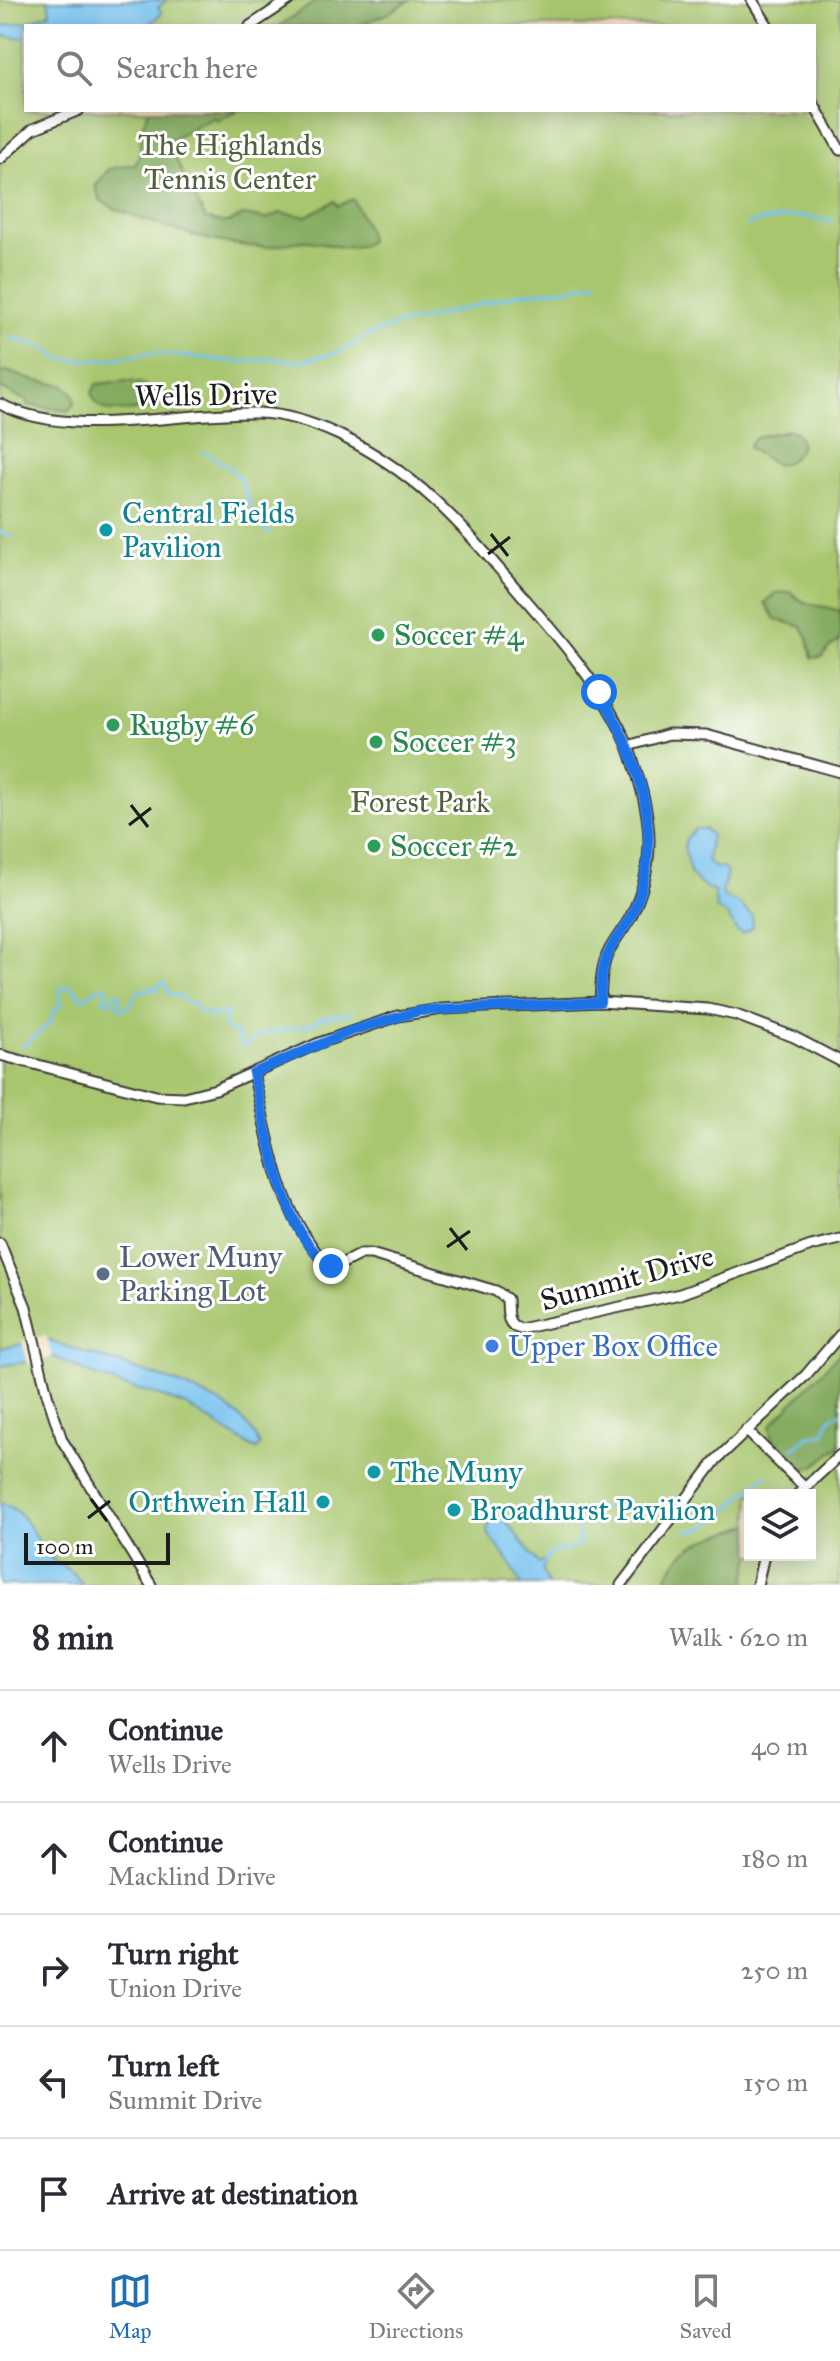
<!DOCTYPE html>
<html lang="en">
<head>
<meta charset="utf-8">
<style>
	:root { --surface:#fff; --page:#f2f2f3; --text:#2b2b33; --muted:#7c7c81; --line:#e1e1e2; --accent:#1f6fb2 }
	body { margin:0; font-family:"IM FELL Great Primer",serif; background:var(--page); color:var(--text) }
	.controls { position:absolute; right:24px; bottom:24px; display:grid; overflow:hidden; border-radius:0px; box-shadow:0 4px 20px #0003 }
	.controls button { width:72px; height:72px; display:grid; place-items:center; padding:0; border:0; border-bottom:2px solid var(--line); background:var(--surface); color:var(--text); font:40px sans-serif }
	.scale { position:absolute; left:24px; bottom:20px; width:146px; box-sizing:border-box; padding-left:8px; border:4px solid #1c1c1c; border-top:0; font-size:22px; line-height:28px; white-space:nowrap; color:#1c1c1c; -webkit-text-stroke:6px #fff; paint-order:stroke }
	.stop { position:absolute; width:24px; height:24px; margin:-18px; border:6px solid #1a73e8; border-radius:50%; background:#fff }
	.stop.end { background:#1a73e8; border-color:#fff; box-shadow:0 2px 8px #0008 }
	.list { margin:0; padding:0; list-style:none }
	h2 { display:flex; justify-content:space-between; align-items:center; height:104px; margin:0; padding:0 32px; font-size:34px }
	h2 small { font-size:26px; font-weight:400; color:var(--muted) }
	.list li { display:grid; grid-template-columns:52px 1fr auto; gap:24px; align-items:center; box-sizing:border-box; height:112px; padding:0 32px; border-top:2px solid var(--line) }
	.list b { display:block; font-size:30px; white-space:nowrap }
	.list p { margin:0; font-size:26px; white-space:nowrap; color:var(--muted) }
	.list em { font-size:26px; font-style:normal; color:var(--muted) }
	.icon { flex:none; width:44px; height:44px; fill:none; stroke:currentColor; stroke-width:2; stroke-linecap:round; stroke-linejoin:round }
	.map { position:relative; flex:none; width:840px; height:1585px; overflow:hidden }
	.search { position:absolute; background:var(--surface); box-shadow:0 4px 20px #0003; left:24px; right:24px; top:24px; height:88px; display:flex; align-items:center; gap:20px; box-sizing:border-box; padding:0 28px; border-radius:0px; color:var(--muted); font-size:30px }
	.sheet { height:664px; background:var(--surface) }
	nav { display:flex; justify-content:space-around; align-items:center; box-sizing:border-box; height:112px; border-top:2px solid var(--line); background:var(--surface); font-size:22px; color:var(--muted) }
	nav a { display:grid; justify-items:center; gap:4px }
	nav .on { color:var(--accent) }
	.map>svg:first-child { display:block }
</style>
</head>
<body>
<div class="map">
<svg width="840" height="1585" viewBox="0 0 840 1585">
	<rect width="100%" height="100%" fill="#fff"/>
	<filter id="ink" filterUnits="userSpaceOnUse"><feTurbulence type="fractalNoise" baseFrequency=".0125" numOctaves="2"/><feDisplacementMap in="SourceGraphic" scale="16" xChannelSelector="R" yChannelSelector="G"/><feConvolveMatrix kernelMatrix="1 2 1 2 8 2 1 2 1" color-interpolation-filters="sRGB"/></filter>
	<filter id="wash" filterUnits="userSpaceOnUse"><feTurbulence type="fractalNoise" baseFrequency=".006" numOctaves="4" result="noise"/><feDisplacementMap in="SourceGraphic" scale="32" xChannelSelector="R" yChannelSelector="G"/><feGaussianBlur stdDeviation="1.8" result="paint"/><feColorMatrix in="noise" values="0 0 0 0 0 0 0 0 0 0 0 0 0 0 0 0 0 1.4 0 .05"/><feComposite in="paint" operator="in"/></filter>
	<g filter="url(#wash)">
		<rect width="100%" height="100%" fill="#f3ddbf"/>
		<path fill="#a7c66e" stroke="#627145" stroke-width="2" fill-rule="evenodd" d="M0,0H840V1585H0ZM26,26H814V110H26ZM750,1495H810V1555H750Z"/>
		<g fill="#85ab61" stroke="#50643e" stroke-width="2">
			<polygon points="318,0 410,0 387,14 357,26 279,26"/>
			<path d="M150,110H238L217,121L214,117L171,140L169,146L206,219L221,222H230L243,215L267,219L279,213L306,216L335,201L338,206L353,199L368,230L369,241C351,255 328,242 308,241C294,240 280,247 265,247C214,246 162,226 115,209L100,200L95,186L109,169L135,164C145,150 135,132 150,110Z"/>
			<polygon points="6,371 32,380 63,385 73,393 75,403 68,411 27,405 27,401 0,388 0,375"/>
			<path d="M126,381C141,382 150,385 156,400L152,409C131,409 97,420 92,393L97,384Z"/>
			<path d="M788,430L795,432C809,447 793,462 777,465L748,448C754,431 773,436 788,430Z"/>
			<path d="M791,592C805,608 822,604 840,611V641L830,647L822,657L812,658L808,638L802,627L775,619L765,603L775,593Z"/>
			<polygon points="840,1353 840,1446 813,1467 799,1469 800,1466 773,1439 770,1426"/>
			<path d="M750,1524L751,1555L745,1585H663C683,1538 708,1541 750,1524Z"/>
		</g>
		<g fill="#74c1ee" stroke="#486e85" stroke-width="2">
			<polygon points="48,0 167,0 158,7 162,13 147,26 26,26 26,38 4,36 0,39 0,26 28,22 50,13"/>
			<polygon points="695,829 705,829 711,835 707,861 714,867 723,868 727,874 722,891 724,897 738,903 752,916 752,927 742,934 736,930 728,916 716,908 714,892 700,884 690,873 684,846 687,837"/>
			<polygon points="47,1340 175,1382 219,1402 241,1418 255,1435 260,1446 257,1449 252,1447 188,1407 152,1393 119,1385 88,1373 55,1357 0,1366 0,1348"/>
			<path d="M0,1503C29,1510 31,1539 50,1557C63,1568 72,1569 83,1585H0Z"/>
			<polygon points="493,1516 502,1516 539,1564 546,1560 542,1570 548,1585 522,1585 509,1562 487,1532 489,1521"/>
		</g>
		<polygon fill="#f3ddbf" points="46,1336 52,1358 28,1364 22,1341"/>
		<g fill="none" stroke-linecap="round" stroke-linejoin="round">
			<g stroke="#74c1ee" stroke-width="3">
				<path d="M747,224C765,221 781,217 800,216C812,216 822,223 833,220"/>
				<polyline points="9,337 44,347 58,358 68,360 105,360 151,353 240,362 269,359 301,361 339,352 369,335 396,325 427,319 517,294 567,289 597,281"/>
				<path d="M203,452C216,458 224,463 234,472C249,486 249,522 269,533"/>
				<polyline points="0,532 12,537"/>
				<path d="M22,1047L50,1023L54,1010L61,1005L60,989L68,985L77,991L80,999C90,999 94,987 104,987L108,990L103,1000L110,1002L115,993L121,996L117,1006L122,1009L130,1005L140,989L145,992L150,987L157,990L160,984L164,983L169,994L180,996L188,1004L195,1003L199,1012H208L210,1018L225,1012L228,1016L223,1024L227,1030L236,1032L240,1045L244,1047L259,1035L310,1025L321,1018L351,1013"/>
				<polyline points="794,1448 809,1436 824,1434 830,1418 840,1413"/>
				<path d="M686,1531C715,1534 742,1490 766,1476"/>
				<path d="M544,1563C553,1542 564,1557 578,1545L580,1540L575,1524L595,1525L588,1517L591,1512L611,1505L617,1507L627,1505L650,1513"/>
			</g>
		</g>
	</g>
	<g filter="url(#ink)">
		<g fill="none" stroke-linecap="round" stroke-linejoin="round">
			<defs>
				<g id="street">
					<polyline points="752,0 768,26"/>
					<polyline points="250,26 289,0"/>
					<polyline points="814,105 840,150"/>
					<polyline points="0,159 33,129 79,110"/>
					<path d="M0,404C71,441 180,411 258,413C287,414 313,423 339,435C420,474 463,527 520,593C561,640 603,688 628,746L669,734L706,735L840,772"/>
					<path d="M600,1002C601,986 601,968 608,953C614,940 624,929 631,916C661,856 649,805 628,746"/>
					<polyline points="0,1055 156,1096 184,1097 216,1089 319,1043 398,1016 442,1009 600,1002 708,1009 736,1015 794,1037 840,1061"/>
					<path d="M253,1073C268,1134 275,1197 313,1248C320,1257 325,1265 337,1266L361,1254H371L496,1291L507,1299C508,1312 505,1324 520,1329L680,1294L811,1246L840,1239"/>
					<polyline points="0,1243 26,1307 47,1394 62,1440 151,1585"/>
					<polyline points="746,1430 804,1487"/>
					<polyline points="797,1495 840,1455"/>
					<polyline points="621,1585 716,1460 806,1375 840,1335"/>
					<polyline points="757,1585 764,1555"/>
				</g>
			</defs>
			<use href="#street" stroke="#3c3934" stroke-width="13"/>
			<use href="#street" stroke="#fff" stroke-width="9"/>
		</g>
	</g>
	<g fill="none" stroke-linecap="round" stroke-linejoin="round" filter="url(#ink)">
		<path stroke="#1a73e8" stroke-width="10" d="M331,1266C282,1237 266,1125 253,1073L351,1031L419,1011L600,1002C601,986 601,969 608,954C614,939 626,927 633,912C667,837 640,759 599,692"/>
	</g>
	<path fill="none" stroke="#1c1c1c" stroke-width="3" d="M491,534L508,556M488,554L510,537M131,805L148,827M129,825L151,808M450,1228L467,1250M447,1247L470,1231M91,1499L107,1521M88,1518L110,1501"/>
	<g fill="#0f9aa8" stroke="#fff" stroke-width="3">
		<circle cx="106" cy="530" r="8"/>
		<circle cx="374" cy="1472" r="8"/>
		<circle cx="323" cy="1502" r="8"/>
		<circle cx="454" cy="1510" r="8"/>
	</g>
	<g fill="#2e9e5b" stroke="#fff" stroke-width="3">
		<circle cx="378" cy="635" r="8"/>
		<circle cx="113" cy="725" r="8"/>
		<circle cx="376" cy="742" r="8"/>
		<circle cx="374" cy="846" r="8"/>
	</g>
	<circle fill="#5c6f8a" stroke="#fff" stroke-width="3" cx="103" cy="1274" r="8"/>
	<circle fill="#3f7fe0" stroke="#fff" stroke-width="3" cx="492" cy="1346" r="8"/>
	<g text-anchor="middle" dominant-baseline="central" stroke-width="6" stroke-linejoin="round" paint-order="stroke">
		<g font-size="30" fill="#54603d" stroke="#fff">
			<text x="230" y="145">The Highlands<tspan x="230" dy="34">Tennis Center</tspan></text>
			<text x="420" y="802">Forest Park</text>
		</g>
		<g font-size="30" fill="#1c1c1c" stroke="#fff">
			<text transform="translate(206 395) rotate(-1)">Wells Drive</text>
			<text transform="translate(627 1278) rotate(-15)">Summit Drive</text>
		</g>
		<g font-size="30" fill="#0d838f" stroke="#fff" text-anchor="start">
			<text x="122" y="513">Central Fields<tspan x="122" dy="34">Pavilion</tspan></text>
			<text x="390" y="1472">The Muny</text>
			<text x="307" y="1502" text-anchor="end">Orthwein Hall</text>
			<text x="470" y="1510">Broadhurst Pavilion</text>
		</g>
		<g font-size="30" fill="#27864d" stroke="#fff" text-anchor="start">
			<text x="394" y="635">Soccer #4</text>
			<text x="129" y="725">Rugby #6</text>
			<text x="392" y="742">Soccer #3</text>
			<text x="390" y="846">Soccer #2</text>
		</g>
		<g font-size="30" fill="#4e5e75" stroke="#fff" text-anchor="start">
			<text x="119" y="1257">Lower Muny<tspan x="119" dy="34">Parking Lot</tspan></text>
		</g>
		<g font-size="30" fill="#366cbe" stroke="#fff" text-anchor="start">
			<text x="508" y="1346">Upper Box Office</text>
		</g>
	</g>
</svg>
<div class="controls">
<button><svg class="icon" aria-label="layers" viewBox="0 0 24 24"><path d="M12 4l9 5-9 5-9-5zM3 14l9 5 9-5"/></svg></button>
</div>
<div class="scale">100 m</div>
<div class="stop" style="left:599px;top:692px"></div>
<div class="stop end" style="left:331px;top:1266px"></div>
<div class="search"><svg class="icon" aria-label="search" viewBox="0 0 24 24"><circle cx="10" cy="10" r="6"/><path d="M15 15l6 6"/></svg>Search here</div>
</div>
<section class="sheet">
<h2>8 min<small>Walk · 620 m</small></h2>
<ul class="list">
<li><svg class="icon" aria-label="ahead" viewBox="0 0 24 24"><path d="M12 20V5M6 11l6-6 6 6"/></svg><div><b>Continue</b><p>Wells Drive</p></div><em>40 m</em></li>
<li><svg class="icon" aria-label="ahead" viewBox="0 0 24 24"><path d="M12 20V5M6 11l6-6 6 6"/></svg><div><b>Continue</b><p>Macklind Drive</p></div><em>180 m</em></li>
<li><svg class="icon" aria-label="right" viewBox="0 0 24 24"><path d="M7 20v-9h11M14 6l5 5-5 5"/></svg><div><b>Turn right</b><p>Union Drive</p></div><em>250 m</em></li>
<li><svg class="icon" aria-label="left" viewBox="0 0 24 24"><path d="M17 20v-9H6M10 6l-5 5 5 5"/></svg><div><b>Turn left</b><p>Summit Drive</p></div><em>150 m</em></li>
<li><svg class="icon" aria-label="arrive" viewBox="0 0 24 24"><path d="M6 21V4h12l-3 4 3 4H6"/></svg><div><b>Arrive at destination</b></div></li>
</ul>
</section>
<nav>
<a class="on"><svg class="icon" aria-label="map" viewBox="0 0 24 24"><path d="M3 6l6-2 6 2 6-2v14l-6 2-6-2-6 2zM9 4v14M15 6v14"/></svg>Map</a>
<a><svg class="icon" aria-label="directions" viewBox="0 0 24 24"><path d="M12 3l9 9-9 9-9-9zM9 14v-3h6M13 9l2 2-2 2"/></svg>Directions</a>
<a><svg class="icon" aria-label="saved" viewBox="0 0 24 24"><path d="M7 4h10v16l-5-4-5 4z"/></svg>Saved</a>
</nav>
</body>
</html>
